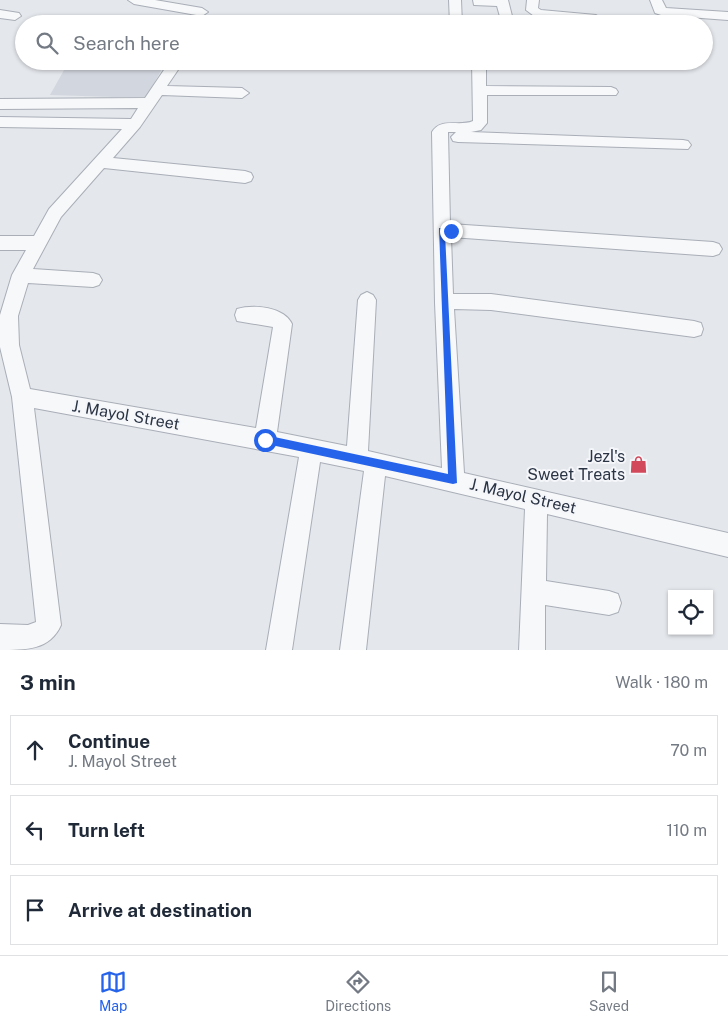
<!DOCTYPE html>
<html lang="en">
<head>
<meta charset="utf-8">
<style>
	:root { --surface:#fff; --page:#f2f2f3; --text:#1f2937; --muted:#747a83; --line:#e0e1e3; --accent:#2563eb }
	body { margin:0; font-family:"Public Sans",sans-serif; background:var(--page); color:var(--text) }
	.controls { position:absolute; right:15px; bottom:15px; display:grid; overflow:hidden; border-radius:0px; box-shadow:0 1px 4px #0004 }
	.controls button { width:45px; height:45px; display:grid; place-items:center; padding:0; border:0; border-bottom:1px solid var(--line); background:var(--surface); color:var(--text); font:25px sans-serif }
	.stop { position:absolute; width:15px; height:15px; margin:-11px; border:4px solid #2563eb; border-radius:50%; background:#fff }
	.stop.end { background:#2563eb; border-color:#fff; box-shadow:0 1px 5px #0008 }
	.list { margin:0; padding:0; list-style:none }
	h2 { display:flex; justify-content:space-between; align-items:center; height:65px; margin:0; padding:0 20px; font-size:21px }
	h2 small { font-size:16px; font-weight:400; color:var(--muted) }
	.list li { display:grid; grid-template-columns:32px 1fr auto; gap:15px; align-items:center; box-sizing:border-box; height:70px; margin:0 10px 10px; padding:0 10px; border:1px solid var(--line); border-radius:0px }
	.list b { display:block; font-size:19px; white-space:nowrap }
	.list p { margin:0; font-size:16px; white-space:nowrap; color:var(--muted) }
	.list em { font-size:16px; font-style:normal; color:var(--muted) }
	.icon { flex:none; width:28px; height:28px; fill:none; stroke:currentColor; stroke-width:2; stroke-linecap:round; stroke-linejoin:round }
	.map { position:relative; flex:none; width:728px; height:650px; overflow:hidden }
	.search { position:absolute; background:var(--surface); box-shadow:0 1px 4px #0004; left:15px; right:15px; top:15px; height:55px; display:flex; align-items:center; gap:12px; box-sizing:border-box; padding:0 18px; border-radius:28px; color:var(--muted); font-size:19px }
	.sheet { height:305px; background:var(--surface) }
	nav { display:flex; justify-content:space-around; align-items:center; box-sizing:border-box; height:70px; border-top:1px solid var(--line); background:var(--surface); font-size:14px; color:var(--muted) }
	nav a { display:grid; justify-items:center; gap:2px }
	nav .on { color:var(--accent) }
	.map>svg:first-child { display:block }
</style>
</head>
<body>
<div class="map">
<svg width="728" height="650" viewBox="0 0 728 650">
	<rect width="100%" height="100%" fill="#e4e7ec"/>
	<polygon fill="#d2d6de" points="68,63 164,65 146,98 50,95"/>
	<g fill="none" stroke-linecap="round" stroke-linejoin="round">
		<defs>
			<g id="minor">
				<polygon points="128,0 155,0 202,8 208,12 202,16 134,4"/>
				<polygon points="449,0 461,0 462,24 450,24"/>
				<polygon points="473,0 508,0 514,24 502,24 497,6 474,5"/>
				<polygon points="527,0 539,0 538,8 541,10 596,15 602,19 596,23 534,16 526,10"/>
				<polygon points="650,0 662,0 666,8 728,12 728,20 661,15 655,13"/>
				<polygon points="0,10 19,13 21,16 15,20 0,18"/>
				<path d="M170,61H184L167,86L242,88L249,93L242,98L162,95L140,127L113,158L245,171L251,173L253,177L251,181L245,183L104,168L61,217L33,269L93,273L99,275L102,280L99,285L93,287L28,283L18,316L19,345L30,389L256,428L273,327L237,321L235,315L237,309C254,304 284,307 292,324L277,432L347,446L358,300L361,295L367,292L373,295L376,300L368,451L442,468L435,303L432,132C441,117 459,127 473,121L472,61H486V86L611,87L616,89L618,92L616,95H487V123L481,130L471,132L683,140L688,141L691,145L688,149L458,142L453,141L451,137L456,132H448L450,224L713,242L719,244L722,249L719,254L713,256L451,237L453,294H491L694,321L701,323L703,329L701,335L694,337L491,310L454,309L464,473L728,533V557L547,514L546,581L609,591L618,594L621,603L618,612L609,615L545,605V650H519L525,509L385,476L366,650H340L364,471L320,462L292,650H266L299,457L34,408L61,625C50,650 26,650 0,650V624L28,625L36,622L12,397L0,347V315L12,275L26,250H0V236H34L49,209L122,129L0,127V117L131,119L138,108L0,109V99L145,98Z"/>
			</g>
		</defs>
		<use href="#minor" stroke="#a9aeb7" stroke-width="2"/>
		<use href="#minor" fill="#f7f8fa" fill-rule="evenodd"/>
	</g>
	<polygon fill="#2563eb" points="439,228 451,228 455,231 451,234 445,233 457,483 453,484 262,443 260,440 265,435 448,474"/>
	<defs>
		<symbol id="shop-bare" viewBox="-9 -9 18 18"><path d="M-5-2.5h2.3a2.7 3.5 0 0 1 5.4 0H5L5.5 6h-11ZM-1.5-2.5h3a1.5 2.3 0 0 0-3 0Z" fill="#d1495b" stroke="#f4f6f9" stroke-width="2.5" paint-order="stroke"/></symbol>
	</defs>
	<g fill-rule="evenodd">
		<use href="#shop-bare" x="626" y="452" width="25" height="25"/>
	</g>
	<g text-anchor="middle" dominant-baseline="central" stroke-width="4" stroke-linejoin="round" paint-order="stroke">
		<g font-size="16" fill="#2b3445" stroke="#f4f6f9">
			<text transform="translate(126 415) rotate(10)">J. Mayol Street</text>
			<text transform="translate(523 496) rotate(13)">J. Mayol Street</text>
		</g>
		<g font-size="16" fill="#2b3445" stroke="#f4f6f9" text-anchor="end">
			<text x="625" y="456">Jezl's<tspan x="625" dy="18">Sweet Treats</tspan></text>
		</g>
	</g>
</svg>
<div class="controls">
<button><svg class="icon" aria-label="locate" viewBox="0 0 24 24"><circle cx="12" cy="12" r="6"/><path d="M12 2v4M12 18v4M2 12h4M18 12h4"/></svg></button>
</div>
<div class="stop" style="left:265px;top:440px"></div>
<div class="stop end" style="left:451px;top:231px"></div>
<div class="search"><svg class="icon" aria-label="search" viewBox="0 0 24 24"><circle cx="10" cy="10" r="6"/><path d="M15 15l6 6"/></svg>Search here</div>
</div>
<section class="sheet">
<h2>3 min<small>Walk · 180 m</small></h2>
<ul class="list">
<li><svg class="icon" aria-label="ahead" viewBox="0 0 24 24"><path d="M12 20V5M6 11l6-6 6 6"/></svg><div><b>Continue</b><p>J. Mayol Street</p></div><em>70 m</em></li>
<li><svg class="icon" aria-label="left" viewBox="0 0 24 24"><path d="M17 20v-9H6M10 6l-5 5 5 5"/></svg><div><b>Turn left</b></div><em>110 m</em></li>
<li><svg class="icon" aria-label="arrive" viewBox="0 0 24 24"><path d="M6 21V4h12l-3 4 3 4H6"/></svg><div><b>Arrive at destination</b></div></li>
</ul>
</section>
<nav>
<a class="on"><svg class="icon" aria-label="map" viewBox="0 0 24 24"><path d="M3 6l6-2 6 2 6-2v14l-6 2-6-2-6 2zM9 4v14M15 6v14"/></svg>Map</a>
<a><svg class="icon" aria-label="directions" viewBox="0 0 24 24"><path d="M12 3l9 9-9 9-9-9zM9 14v-3h6M13 9l2 2-2 2"/></svg>Directions</a>
<a><svg class="icon" aria-label="saved" viewBox="0 0 24 24"><path d="M7 4h10v16l-5-4-5 4z"/></svg>Saved</a>
</nav>
</body>
</html>
